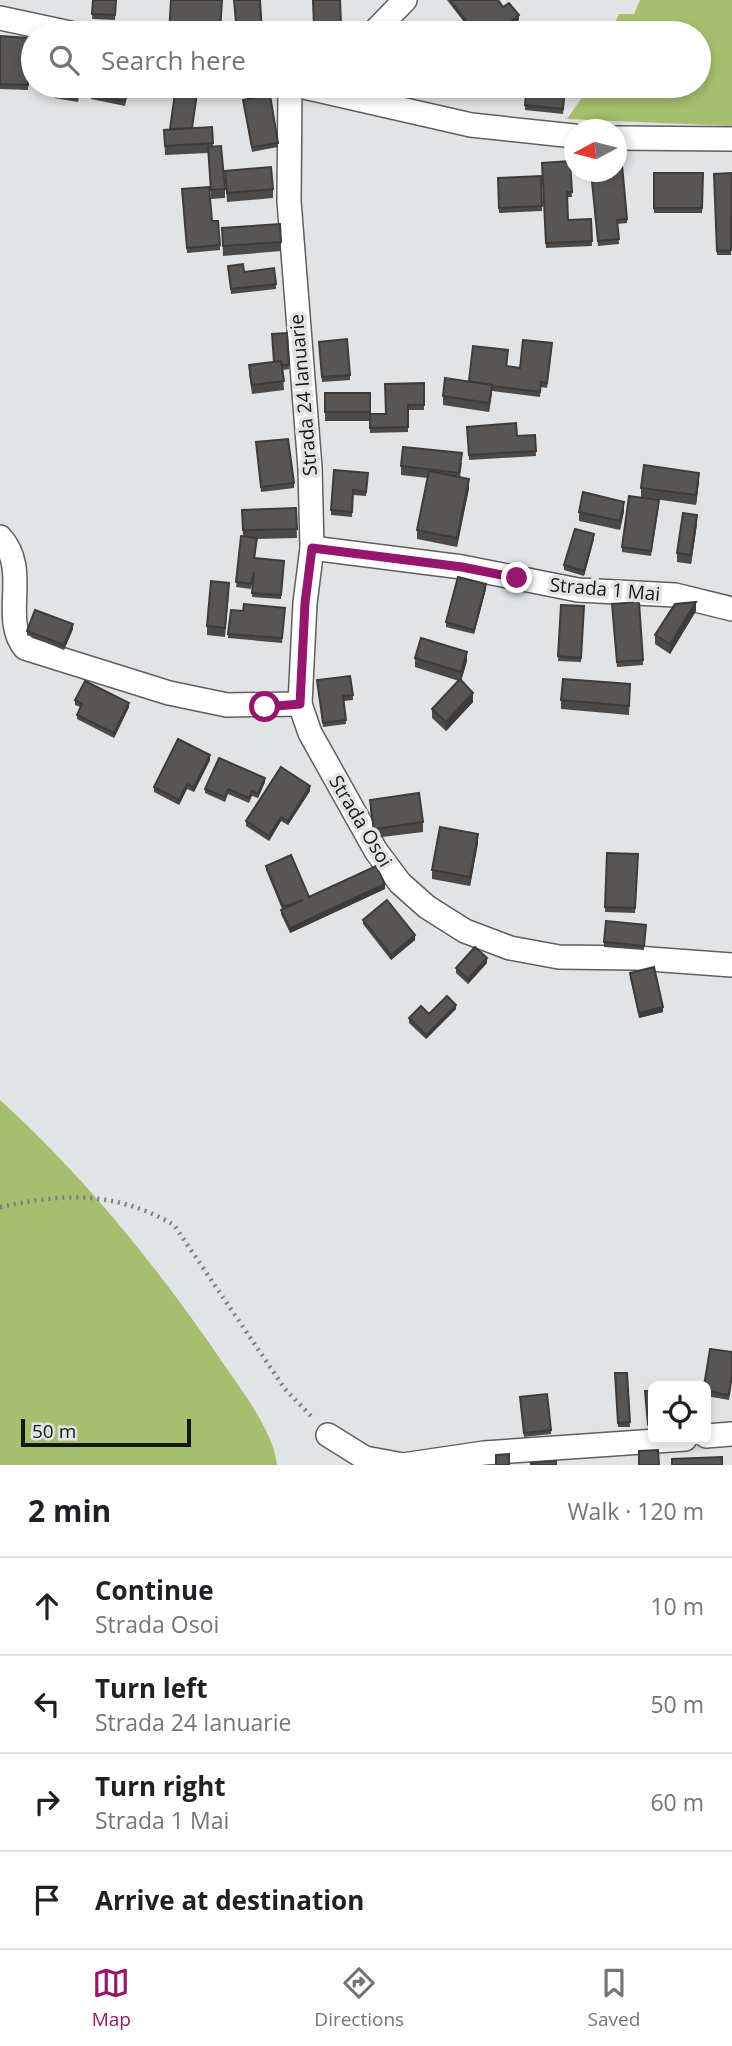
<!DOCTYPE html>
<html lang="en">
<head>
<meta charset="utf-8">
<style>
	:root { --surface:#fff; --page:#f2f2f2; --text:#202124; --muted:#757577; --line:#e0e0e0; --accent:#96156d }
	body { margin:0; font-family:"Open Sans",sans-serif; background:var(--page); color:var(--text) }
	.controls { position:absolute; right:21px; bottom:21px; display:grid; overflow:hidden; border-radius:10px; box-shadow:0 4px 10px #0003 }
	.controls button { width:63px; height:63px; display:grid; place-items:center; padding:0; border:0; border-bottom:2px solid var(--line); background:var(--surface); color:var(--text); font:35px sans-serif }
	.compass { position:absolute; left:564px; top:119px; width:63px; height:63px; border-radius:50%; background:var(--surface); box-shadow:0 4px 10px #0003; rotate:263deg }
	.scale { position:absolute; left:21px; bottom:18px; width:170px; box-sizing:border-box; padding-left:7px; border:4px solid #151616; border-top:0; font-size:19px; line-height:24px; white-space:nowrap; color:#151616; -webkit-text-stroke:5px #e1e3e5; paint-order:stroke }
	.stop { position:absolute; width:21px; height:21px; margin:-16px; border:5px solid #96156d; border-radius:50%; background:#fff }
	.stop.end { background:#96156d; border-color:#fff; box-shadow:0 2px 7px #0008 }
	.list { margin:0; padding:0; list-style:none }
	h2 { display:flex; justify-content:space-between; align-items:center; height:91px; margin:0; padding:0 28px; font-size:30px }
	h2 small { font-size:23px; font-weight:400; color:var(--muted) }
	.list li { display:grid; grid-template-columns:46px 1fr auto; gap:21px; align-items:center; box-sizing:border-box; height:98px; padding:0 28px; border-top:2px solid var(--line) }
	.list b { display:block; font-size:26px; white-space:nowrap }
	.list p { margin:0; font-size:23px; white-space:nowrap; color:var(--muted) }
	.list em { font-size:23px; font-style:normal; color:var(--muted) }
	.icon { flex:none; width:38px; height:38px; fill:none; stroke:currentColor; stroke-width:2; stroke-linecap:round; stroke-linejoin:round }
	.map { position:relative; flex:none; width:732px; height:1465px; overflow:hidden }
	.search { position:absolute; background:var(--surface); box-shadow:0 4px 10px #0003; left:21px; right:21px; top:21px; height:77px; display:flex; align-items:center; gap:18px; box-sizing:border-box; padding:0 24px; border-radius:38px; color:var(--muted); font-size:26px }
	.sheet { height:483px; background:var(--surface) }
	nav { display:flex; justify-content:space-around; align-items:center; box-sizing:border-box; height:98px; border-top:2px solid var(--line); background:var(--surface); font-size:19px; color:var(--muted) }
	nav a { display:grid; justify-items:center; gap:4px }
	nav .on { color:var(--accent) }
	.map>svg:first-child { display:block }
</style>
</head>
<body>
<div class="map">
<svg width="732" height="1465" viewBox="0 0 732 1465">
	<rect width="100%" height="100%" fill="#e1e3e5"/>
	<g fill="#a6be6e">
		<polygon points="640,0 732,0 732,126 567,119 590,86 699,86 699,33 610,33 619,14 634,14"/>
		<path d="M0,1100C87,1179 159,1269 225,1366C243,1392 274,1433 277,1465H0Z"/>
	</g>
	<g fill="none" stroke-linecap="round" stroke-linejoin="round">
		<defs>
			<g id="minor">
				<polyline points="0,18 70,33"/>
				<polyline points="373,33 405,0"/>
				<polyline points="290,86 289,201 310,468 312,548 305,603 300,704 310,733 376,851 400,883 427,907 465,931 510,948 559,957 636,958 732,965"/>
				<polyline points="300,86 471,125 574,136"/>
				<polyline points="616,138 732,139"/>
				<path d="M0,537C31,569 0,618 25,648L169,693L227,705L300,704"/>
				<polyline points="312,548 462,567 578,590 675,595 732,609"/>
				<polyline points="328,1435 365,1458 403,1465 484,1453 685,1439"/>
				<polyline points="706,1436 732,1434"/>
			</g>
		</defs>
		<use href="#minor" stroke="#5e5f61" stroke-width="26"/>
		<path stroke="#7d7e7f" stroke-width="4.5" stroke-dasharray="2 5" stroke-linecap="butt" d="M0,1207C64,1193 116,1191 174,1225L285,1389L314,1419"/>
		<use href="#minor" stroke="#fff" stroke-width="23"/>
	</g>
	<g fill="#4c4a48">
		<polygon points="93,0 116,0 115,20 92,19"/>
		<polygon points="313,0 340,0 341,29 314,30"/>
		<polygon points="447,0 498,0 503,7 519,20 502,33 461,33 461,31 467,26"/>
		<polygon points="0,36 30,38 28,90 0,89"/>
		<polygon points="55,86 81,86 78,102 54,98"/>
		<polygon points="93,86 129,86 125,106 91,99"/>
		<polygon points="442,86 468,86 468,94 443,97"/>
		<polygon points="566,86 563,114 525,110 525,105"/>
		<polygon points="198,90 192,128 212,127 213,147 225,189 225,198 211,199 208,153 165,155 164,130 170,129"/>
		<polygon points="243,100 278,143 278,147 252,152"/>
		<polygon points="570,161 572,197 567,197 568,220 591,219 592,246 546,248 542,163"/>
		<polygon points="225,171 273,189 273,198 227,202"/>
		<polygon points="591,172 627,219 627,223 617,224 619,244 598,246"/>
		<polygon points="654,173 703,173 702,213 654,213"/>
		<polygon points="732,173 731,255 717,255 714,174"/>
		<polygon points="541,176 542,211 499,213 498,178"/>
		<polygon points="182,194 212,221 220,245 220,250 187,253"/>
		<polygon points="222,228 281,242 281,251 223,256"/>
		<polygon points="228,266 276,284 276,289 231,294"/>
		<polygon points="287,333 289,369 283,370 284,390 252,394 249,374 249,365 274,362"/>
		<polygon points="319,346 350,375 350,380 322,382"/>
		<polygon points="552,348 547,388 541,387 540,397 492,391 489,412 443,405 443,396 469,381 508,355 507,366 520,368"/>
		<polygon points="424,383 424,410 408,410 408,432 370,433 370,414 386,414"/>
		<rect x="325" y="393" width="45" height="28"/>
		<polygon points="467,427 517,436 535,435 536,456 469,460"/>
		<polygon points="256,442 294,483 294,488 261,492"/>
		<polygon points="462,463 460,477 469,488 457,547 417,539 417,530 428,478 401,475 401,466"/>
		<polygon points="368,473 366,496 353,495 352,517 331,515 331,510"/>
		<polygon points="699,482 696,505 641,497 641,488"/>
		<polygon points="659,505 651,556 622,552 622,547"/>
		<polygon points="296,508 297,538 257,539 255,558 284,561 281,599 252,597 253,579 251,589 236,587 243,537 242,510"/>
		<polygon points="624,511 620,530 579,521 579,512"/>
		<polygon points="697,524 691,564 677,562 677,553"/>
		<polygon points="594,539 584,576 564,570 564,565"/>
		<polygon points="486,589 474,634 446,627 446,622"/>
		<polygon points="229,592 225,637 207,635 207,626"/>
		<polygon points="561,605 584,606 581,662 558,661"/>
		<polygon points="285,608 282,643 228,638 228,634"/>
		<polygon points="612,609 643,660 643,665 617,667"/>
		<polygon points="696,611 670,654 655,644 655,635"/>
		<polygon points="73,629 64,650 27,635 27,631"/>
		<polygon points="415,658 467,661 461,681 473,702 446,731 432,718 432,709 459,681 415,667"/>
		<polygon points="317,680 353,695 353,700 344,701 346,724 323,727"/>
		<polygon points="630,693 629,715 561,709 561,700"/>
		<polygon points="75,700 129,707 114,738 77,719 77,715 80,707 75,705"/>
		<polygon points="210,760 194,792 187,789 179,805 154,792 154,787"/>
		<polygon points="265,782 258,798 252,796 249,803 228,794 225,802 205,793 205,789"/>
		<polygon points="310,791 288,825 281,821 269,841 246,826 246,821"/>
		<polygon points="370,800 423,822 423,832 374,838 370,809"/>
		<polygon points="478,843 470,886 432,879 432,870"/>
		<polygon points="607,853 638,854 635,913 605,912"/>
		<polygon points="266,866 309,897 385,889 290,933 281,914 281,910 282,909 266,870"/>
		<polygon points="363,920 415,940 391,960 363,924"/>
		<polygon points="646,925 644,950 604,947 604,942"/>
		<polygon points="487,963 468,984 456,973 456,968"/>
		<polygon points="630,973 663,1012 639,1018 630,978"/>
		<polygon points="456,1009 426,1039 409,1023 409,1018"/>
		<polygon points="732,1352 732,1379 729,1400 706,1396 706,1386"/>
		<polygon points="615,1373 627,1373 630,1427 618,1427"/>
		<polygon points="653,1391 653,1428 648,1428 645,1396"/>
		<polygon points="520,1402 551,1430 551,1434 524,1437"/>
	</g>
	<g fill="#3e3c3b">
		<polygon points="519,15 519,20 502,33 496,33"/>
		<polygon points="492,385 492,394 489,412 489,403"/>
		<polygon points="699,473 699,482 696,505 696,495"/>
		<polygon points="469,479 469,488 457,547 457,538"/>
		<polygon points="624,502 624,511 620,530 620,521"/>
		<polygon points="697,515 697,524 691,564 691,555"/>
		<polygon points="594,534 594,539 584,576 584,571"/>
		<polygon points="486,584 486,589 474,634 474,630"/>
		<polygon points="696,602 696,611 670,654 670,644"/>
		<polygon points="73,624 73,629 64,650 64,645"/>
		<polygon points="467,652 467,661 461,681 461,672"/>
		<polygon points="473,693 473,702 446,731 446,722"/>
		<polygon points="129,703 129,707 114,738 114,733"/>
		<polygon points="210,755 210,760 194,792 194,787"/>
		<polygon points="265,778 265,782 258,798 258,794"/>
		<polygon points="187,784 187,789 179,805 179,800"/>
		<polygon points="310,786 310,791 288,825 288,821"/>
		<polygon points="281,817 281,821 269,841 269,836"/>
		<polygon points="478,834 478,843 470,886 470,877"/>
		<polygon points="385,884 385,889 290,933 290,928"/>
		<polygon points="415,935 415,940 391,960 391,955"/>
		<polygon points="487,958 487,963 468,984 468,979"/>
		<polygon points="456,1005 456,1009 426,1039 426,1035"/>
		<polygon points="663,1007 663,1012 639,1018 639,1013"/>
	</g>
	<g fill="#585654" stroke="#3e3c3b" stroke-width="2">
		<polygon points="93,0 116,0 115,15 92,14"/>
		<polygon points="171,0 222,0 220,33 169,33"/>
		<polygon points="234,0 260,0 262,33 237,33"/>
		<polygon points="313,0 340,0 341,24 314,25"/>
		<polygon points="450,0 498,0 503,7 509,3 519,15 496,33 462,33 461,31 469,25"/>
		<polygon points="393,25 419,28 419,33 392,33"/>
		<polygon points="0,36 30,38 28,85 0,84"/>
		<polygon points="55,86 80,86 78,97 54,93"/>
		<polygon points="93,86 128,86 125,101 91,95"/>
		<polygon points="176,86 198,86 192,128 170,129"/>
		<polygon points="442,86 468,86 468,90 443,92"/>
		<polygon points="527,86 565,86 563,109 525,105"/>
		<polygon points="270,95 278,143 252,147 243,100"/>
		<polygon points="212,127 213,143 165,146 164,130"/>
		<polygon points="221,146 225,189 211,190 208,147"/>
		<polygon points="570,161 572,192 567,192 568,220 591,219 592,241 546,243 542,163"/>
		<polygon points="617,165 622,165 627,219 617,220 619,239 598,241 591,172 617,172"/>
		<polygon points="271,167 273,189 227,193 225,171"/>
		<polygon points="654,173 703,173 702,208 654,208"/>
		<polygon points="732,173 731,250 717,251 714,174"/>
		<polygon points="541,176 542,206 499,208 498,178"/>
		<polygon points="209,187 212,221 218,221 220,245 187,248 182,189"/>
		<polygon points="280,224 281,242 223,246 222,228"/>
		<polygon points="243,264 244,272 274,268 276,284 231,289 228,266"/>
		<polygon points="287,333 289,365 282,365 281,361 274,362 272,334"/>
		<polygon points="347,339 350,375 322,377 319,342"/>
		<polygon points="523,340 552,343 547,383 541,382 540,392 492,386 492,385 469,381 473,346 508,350 506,366 520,368"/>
		<polygon points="281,361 284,381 252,385 249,365"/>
		<polygon points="445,378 492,385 489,403 443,396"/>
		<polygon points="424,383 424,405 408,405 408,427 370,428 370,414 386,414 385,384"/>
		<rect x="325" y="393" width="45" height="19"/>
		<polygon points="516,423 517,436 535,435 536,451 469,455 467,427"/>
		<polygon points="288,439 294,483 261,487 256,442"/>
		<polygon points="403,447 462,453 459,473 401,466"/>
		<polygon points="644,465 699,473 696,495 641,488"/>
		<polygon points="334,470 368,473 366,492 353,490 352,512 331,510"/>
		<polygon points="429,471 469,479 457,538 417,530"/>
		<polygon points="583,492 624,502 620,521 579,512"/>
		<polygon points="629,496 659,500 651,551 622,547"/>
		<polygon points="296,508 297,529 243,530 242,510"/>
		<polygon points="683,513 697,515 691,555 677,553"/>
		<polygon points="575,529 594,534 584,571 564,565"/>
		<polygon points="241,536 257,538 254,558 284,561 281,595 252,593 254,572 251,584 236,582"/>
		<polygon points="458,577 486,584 474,630 446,622"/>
		<polygon points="211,581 229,583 225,628 207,626"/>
		<polygon points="639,602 643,660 617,662 612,604"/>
		<polygon points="696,602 670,644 655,635 675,604"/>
		<polygon points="244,604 285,608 282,638 228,634 231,610 243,611"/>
		<polygon points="561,605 584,606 581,658 558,656"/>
		<polygon points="35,610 73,624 64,645 27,631"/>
		<polygon points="421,638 467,652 461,672 415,658"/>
		<polygon points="350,676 353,695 343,696 346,720 323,723 317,680"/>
		<polygon points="460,679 473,693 446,722 432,709"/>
		<polygon points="563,679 630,684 629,706 561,700"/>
		<polygon points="85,681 129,703 114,733 77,715 82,704 75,700"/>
		<polygon points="178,739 210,755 194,787 187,784 179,800 154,787"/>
		<polygon points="219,758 265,778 258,794 252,791 249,798 228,789 225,797 205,789"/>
		<polygon points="281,767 310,786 288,821 281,817 269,836 246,821"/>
		<polygon points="419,793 423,822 374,829 370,800"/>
		<polygon points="440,827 478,834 470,877 432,870"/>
		<polygon points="607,853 638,854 635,908 605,907"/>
		<polygon points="291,855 309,897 376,866 385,884 290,928 281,910 303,900 283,907 266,866"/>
		<polygon points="387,900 415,935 391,955 363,920"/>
		<polygon points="606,921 646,925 644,946 604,942"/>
		<polygon points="475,947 487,958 468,979 456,968"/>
		<polygon points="654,967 663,1007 639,1013 630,973"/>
		<polygon points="447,996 456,1005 426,1035 409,1018 421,1006 429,1014"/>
		<polygon points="710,1349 732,1352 732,1374 729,1395 706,1391 706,1386 704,1386"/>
		<polygon points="615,1373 627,1373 630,1422 618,1423"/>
		<polygon points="645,1391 653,1391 653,1423 648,1424"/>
		<polygon points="547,1394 551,1430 524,1433 520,1397"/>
		<polygon points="658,1450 659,1465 639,1465 639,1451"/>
		<polygon points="509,1454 509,1465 496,1465 496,1455"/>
		<polygon points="722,1457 722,1465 672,1465 672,1459"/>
		<polygon points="556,1461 556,1465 531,1465 531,1463"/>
	</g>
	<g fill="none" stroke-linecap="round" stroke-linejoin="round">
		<polyline stroke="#96156d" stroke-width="9" points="265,707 300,704 305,603 312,548 462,567 517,578"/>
	</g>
	<g text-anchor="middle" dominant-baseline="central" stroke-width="7" stroke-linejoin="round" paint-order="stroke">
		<g font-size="19" fill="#151616" stroke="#e1e3e5">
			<text transform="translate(303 395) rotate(-95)">Strada 24 Ianuarie</text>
			<text transform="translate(605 589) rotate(5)">Strada 1 Mai</text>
			<text transform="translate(361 821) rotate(59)">Strada Osoi</text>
		</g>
	</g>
</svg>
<div class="controls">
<button><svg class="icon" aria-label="locate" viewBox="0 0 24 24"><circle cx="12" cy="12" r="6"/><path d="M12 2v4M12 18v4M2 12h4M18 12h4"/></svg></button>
</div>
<svg class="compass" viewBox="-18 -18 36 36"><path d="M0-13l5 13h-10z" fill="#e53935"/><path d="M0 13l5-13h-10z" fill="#757577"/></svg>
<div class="scale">50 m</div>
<div class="stop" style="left:265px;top:707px"></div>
<div class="stop end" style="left:517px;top:578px"></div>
<div class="search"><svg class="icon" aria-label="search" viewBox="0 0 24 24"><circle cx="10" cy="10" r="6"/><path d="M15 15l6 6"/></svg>Search here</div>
</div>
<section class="sheet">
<h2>2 min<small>Walk · 120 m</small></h2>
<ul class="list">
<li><svg class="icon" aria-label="ahead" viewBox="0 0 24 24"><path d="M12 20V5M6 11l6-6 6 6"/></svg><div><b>Continue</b><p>Strada Osoi</p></div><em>10 m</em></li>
<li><svg class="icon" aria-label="left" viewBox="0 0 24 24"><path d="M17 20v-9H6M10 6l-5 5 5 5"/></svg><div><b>Turn left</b><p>Strada 24 Ianuarie</p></div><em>50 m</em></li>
<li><svg class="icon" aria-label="right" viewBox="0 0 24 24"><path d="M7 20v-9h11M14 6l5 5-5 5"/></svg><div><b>Turn right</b><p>Strada 1 Mai</p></div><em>60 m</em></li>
<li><svg class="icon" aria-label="arrive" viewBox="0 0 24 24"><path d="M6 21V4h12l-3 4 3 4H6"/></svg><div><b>Arrive at destination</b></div></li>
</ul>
</section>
<nav>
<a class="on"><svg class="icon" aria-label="map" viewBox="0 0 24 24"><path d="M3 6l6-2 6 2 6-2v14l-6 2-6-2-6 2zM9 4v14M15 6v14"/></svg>Map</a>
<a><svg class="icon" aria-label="directions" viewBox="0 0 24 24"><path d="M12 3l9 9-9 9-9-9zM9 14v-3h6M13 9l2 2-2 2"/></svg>Directions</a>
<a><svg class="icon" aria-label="saved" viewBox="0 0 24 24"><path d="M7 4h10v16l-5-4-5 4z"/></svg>Saved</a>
</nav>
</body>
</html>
